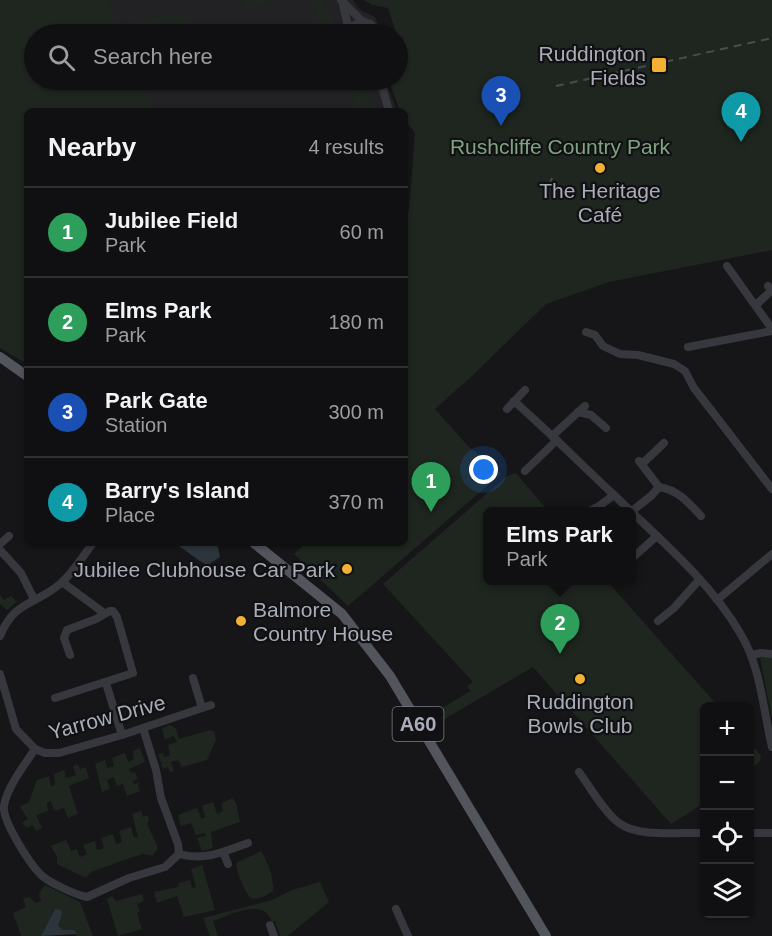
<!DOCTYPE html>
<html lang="en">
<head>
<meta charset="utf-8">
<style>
	:root { --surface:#101012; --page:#19191b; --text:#f1f3f6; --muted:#9c9d9f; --line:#303032; --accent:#8c9099 }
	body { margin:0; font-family:Helvetica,sans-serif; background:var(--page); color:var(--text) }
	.controls { position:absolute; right:18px; bottom:18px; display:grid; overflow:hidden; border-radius:9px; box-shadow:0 2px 4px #0004 }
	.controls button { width:54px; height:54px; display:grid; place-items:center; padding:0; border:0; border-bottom:2px solid var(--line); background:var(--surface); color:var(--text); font:30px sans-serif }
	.you { position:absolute; left:484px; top:470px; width:21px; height:21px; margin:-15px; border:4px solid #fff; border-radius:50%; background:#1a73e8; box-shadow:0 0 0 9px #1a73e833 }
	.badge { display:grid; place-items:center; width:39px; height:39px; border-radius:50%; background:var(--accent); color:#fff; font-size:20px; font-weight:700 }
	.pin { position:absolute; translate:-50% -50px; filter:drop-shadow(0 2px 3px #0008) }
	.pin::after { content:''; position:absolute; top:32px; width:21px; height:18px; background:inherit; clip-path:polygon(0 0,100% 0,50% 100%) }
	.popup { position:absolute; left:483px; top:507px; width:153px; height:78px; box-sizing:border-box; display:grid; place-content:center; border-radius:9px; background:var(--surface); filter:drop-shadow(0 2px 4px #0005); font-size:20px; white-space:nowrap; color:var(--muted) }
	.popup b { font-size:22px; color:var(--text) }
	.popup::after { content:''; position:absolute; left:50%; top:100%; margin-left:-12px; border:12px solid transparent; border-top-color:var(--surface) }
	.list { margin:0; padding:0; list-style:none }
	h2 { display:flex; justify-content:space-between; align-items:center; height:78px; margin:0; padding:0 24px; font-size:26px }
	h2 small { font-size:20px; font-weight:400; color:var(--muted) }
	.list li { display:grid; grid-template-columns:39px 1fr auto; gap:18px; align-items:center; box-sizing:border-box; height:90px; padding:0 24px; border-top:2px solid var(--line) }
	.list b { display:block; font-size:22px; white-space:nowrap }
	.list p { margin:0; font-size:20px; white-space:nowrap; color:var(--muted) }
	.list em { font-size:20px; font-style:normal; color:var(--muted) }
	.icon { flex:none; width:33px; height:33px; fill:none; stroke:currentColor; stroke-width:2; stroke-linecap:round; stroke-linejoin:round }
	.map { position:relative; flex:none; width:772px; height:936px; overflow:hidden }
	.search { position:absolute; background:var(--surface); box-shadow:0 2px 4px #0004; left:24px; top:24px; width:384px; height:66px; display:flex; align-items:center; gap:15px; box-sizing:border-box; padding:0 21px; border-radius:33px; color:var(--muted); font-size:22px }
	.panel { position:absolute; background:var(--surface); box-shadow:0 2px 4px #0004; left:24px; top:108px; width:384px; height:438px; border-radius:9px }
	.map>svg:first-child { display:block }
</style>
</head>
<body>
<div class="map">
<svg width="772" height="936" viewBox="0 0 772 936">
	<rect width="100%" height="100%" fill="#161618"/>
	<g fill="#222225">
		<polygon points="85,0 353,0 359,9 375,17 382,34 92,34"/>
		<polygon points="109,80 385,80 397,111 121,111"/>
	</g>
	<g fill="#1e261f">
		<polygon points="0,0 107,0 115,26 180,12 180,16 186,21 186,25 163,29 152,34 34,34 34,80 143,80 147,92 151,97 150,99 153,103 152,105 157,111 27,111 27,364 0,348"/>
		<polygon points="242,0 275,0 267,2 254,9 250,5 245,10"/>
		<polygon points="307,0 321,0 330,17 331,34 308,34 313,30 320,30 323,25"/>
		<polygon points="364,0 772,0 772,250 609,282 546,304 471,377 435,409 468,446 501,474 348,606 294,554 306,543 405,543 405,225 409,210 415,133 405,120 405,111 400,111 391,87 392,80 398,80 398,34 392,34 395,30 388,8 372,5"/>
		<polygon points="342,80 364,80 374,111 355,111 352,89"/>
		<polygon points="516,473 548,511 488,512 488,580 607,581 718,706 704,706 704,803 671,824 533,667 431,727 426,718 470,691 467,686 473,682 383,584 507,476"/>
		<polygon points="0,595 4,600 11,596 17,602 7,610 0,604"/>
		<polygon points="763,657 772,657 772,719 760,658"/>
		<polygon points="171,725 176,729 179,739 210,730 214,732 216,740 207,760 182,767 178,760 171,762 174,771 170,772 168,767 163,769 158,754 163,753 164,757 170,755 168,745 177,742 174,736 165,739 162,728"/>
		<polygon points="750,743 761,756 760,761 750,770"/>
		<polygon points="140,748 145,762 129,769 131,773 139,771 135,772 137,778 139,778 133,781 134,784 140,782 138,785 140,791 127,796 123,784 117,786 114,777 107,780 110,789 102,792 95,764 105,760 107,768 114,766 112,758 125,753 128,762 134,759 133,751"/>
		<polygon points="78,764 80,769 86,767 89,778 69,786 78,814 68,818 64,808 54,811 51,801 47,803 48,811 36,815 42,828 36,831 32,825 27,828 22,823 28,819 20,807 29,802 37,780 49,776 51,786 55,785 54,774 64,770 66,778 76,775 73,766"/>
		<polygon points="232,798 236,803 240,822 211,832 213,848 202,851 197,838 206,836 205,833 196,835 191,823 181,826 178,815 197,808 202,819 205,817 202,806 213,802 217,814 223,811 221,804"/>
		<polygon points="141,811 143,817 148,815 149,820 147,824 157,845 158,848 152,856 143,854 127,859 91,872 86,878 57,864 57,857 51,846 66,840 71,851 77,849 80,857 87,854 83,845 95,841 97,850 104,848 101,838 113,834 116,844 122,842 119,831 131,827 134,838 138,837 132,814"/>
		<path d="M261,851C268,862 274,879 273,891L263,897L252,899C246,895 236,872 236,863Z"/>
		<polygon points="202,865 215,910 184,917 177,896 157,903 154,892 178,887 179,883 190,880 192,888 196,887 191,869"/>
		<path d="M320,882L329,902L288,936H280L275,921L272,922C263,896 231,915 213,921L218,936H210L203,918L272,900L292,890Z"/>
		<polygon points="45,885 80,902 93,936 75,936 77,934 63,930 57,926 62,915 55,909 41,936 21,936 13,913 26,907 23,898 29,897 36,903 41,901 39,893"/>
		<polygon points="142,894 144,901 137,904 140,912 137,913 142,929 118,936 107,899 112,896 116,901"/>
	</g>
	<g fill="#2c353c">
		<path d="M174,543H213L218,547L220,557L208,565C197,561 185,549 174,543Z"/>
		<polygon points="55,909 61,910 62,914 58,926 63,930 74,930 77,934 41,936"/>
	</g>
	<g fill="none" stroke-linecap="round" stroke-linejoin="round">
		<g stroke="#37383d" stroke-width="8">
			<polyline points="341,0 362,21"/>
			<polyline points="343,5 349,30"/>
			<polyline points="348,34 352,26 362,21 371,24 377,34"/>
			<polyline points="380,80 389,111"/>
			<polyline points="727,266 772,329"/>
			<polyline points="756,305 772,290 768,286"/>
			<polyline points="586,332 595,335 603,346 620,354 638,355 674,364 685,371 694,388 772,489"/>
			<polyline points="688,347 772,331"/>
			<path d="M514,401C549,432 581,464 614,495C657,537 710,581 740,633C761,667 763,709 772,747"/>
			<polyline points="507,409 525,390"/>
			<polyline points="578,412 591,415 606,428"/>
			<polyline points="552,436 585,406"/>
			<polyline points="642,464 664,443"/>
			<polyline points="525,471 557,440"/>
			<path d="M659,487C678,490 688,502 701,516"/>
			<polyline points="632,511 651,496 659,487 639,461"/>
			<polyline points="588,512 599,506 614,495"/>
			<polyline points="0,544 9,536"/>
			<polyline points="0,550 21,573 34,599"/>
			<polyline points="632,558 657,536"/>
			<polyline points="62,582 104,613"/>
			<polyline points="717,600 772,554"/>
			<polyline points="658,621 674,608 699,580"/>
			<path d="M0,636C14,601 35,605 60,584C73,573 83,556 93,543"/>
			<polyline points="751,655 761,653 772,654"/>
			<polyline points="0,674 16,729 35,749 45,753 59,753 122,735 211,705"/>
			<polyline points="193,678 202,708"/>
			<polyline points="106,683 122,735"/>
			<polyline points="55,698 133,673 117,617 113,611 110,611 96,619 67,630 64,638 70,655"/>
			<path d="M35,749C25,764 6,789 4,806C2,821 30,864 41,875C50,883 76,895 87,897L129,878L165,867L179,854L178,844L161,798L156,770L143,728"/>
			<path d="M579,772C590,787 604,812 619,823C639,838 680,832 704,833"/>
			<polyline points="750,833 772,833"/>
			<polyline points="223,852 228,864"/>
			<path d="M179,854C204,861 224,852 248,843"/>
			<polyline points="396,909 408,936"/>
			<polyline points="270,925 274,936"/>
		</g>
		<g stroke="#53555c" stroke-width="10">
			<polyline points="0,357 27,376"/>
			<polyline points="254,543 342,614 390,676 546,936"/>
		</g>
		<g stroke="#4a4c52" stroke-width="2" stroke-dasharray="8 6" stroke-linecap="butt">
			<polyline points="556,86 772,38"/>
			<polyline points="550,183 552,178"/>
		</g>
	</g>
	<g fill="#f2b134" stroke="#111113" stroke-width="2">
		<rect x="651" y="57" width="16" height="16" rx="3"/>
		<circle cx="600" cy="168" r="6"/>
		<circle cx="347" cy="569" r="6"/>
		<circle cx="241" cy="621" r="6"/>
		<circle cx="580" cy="679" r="6"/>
	</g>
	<g text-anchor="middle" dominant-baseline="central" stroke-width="4.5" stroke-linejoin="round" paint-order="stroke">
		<rect fill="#111113" stroke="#7b7e86" stroke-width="1.5" x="392.5" y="707" width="51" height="34" rx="4.5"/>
		<g font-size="20" font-weight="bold" fill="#a8adb8">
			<text x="418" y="724">A60</text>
		</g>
		<g font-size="21" fill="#a8adb8" stroke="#111113" text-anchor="end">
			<text x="646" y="53">Ruddington<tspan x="646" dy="24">Fields</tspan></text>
			<text x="600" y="190" text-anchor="middle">The Heritage<tspan x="600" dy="24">Café</tspan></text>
			<text x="335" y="569">Jubilee Clubhouse Car Park</text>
			<text x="253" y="609" text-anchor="start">Balmore<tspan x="253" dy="24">Country House</tspan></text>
			<text x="580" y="701" text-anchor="middle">Ruddington<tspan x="580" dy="24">Bowls Club</tspan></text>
		</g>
		<g font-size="21" fill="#7fa381" stroke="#111113">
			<text x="560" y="146">Rushcliffe Country Park</text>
		</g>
		<g font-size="21" fill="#a8adb8" stroke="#111113">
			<text transform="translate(107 717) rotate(-15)">Yarrow Drive</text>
		</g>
	</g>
</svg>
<div class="controls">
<button>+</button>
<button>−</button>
<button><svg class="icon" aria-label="locate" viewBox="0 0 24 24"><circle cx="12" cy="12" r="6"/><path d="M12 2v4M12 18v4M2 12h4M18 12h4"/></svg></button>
<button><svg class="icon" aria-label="layers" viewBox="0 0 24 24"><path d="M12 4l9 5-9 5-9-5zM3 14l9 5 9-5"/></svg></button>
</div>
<div class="you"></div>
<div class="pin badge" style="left:431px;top:512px;background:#2e9e5b">1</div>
<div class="pin badge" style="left:560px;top:654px;background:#2e9e5b">2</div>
<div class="popup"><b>Elms Park</b>Park</div>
<div class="pin badge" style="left:501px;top:126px;background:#1a4fb4">3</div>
<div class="pin badge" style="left:741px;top:142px;background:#0f9aa8">4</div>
<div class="search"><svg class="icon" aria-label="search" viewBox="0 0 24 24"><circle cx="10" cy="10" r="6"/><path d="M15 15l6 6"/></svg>Search here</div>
<section class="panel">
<h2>Nearby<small>4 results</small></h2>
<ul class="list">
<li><span class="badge" style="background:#2e9e5b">1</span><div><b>Jubilee Field</b><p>Park</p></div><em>60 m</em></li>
<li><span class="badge" style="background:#2e9e5b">2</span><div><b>Elms Park</b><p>Park</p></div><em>180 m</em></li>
<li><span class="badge" style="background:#1a4fb4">3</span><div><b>Park Gate</b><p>Station</p></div><em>300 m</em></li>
<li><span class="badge" style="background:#0f9aa8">4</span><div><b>Barry's Island</b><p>Place</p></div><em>370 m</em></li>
</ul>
</section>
</div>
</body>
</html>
